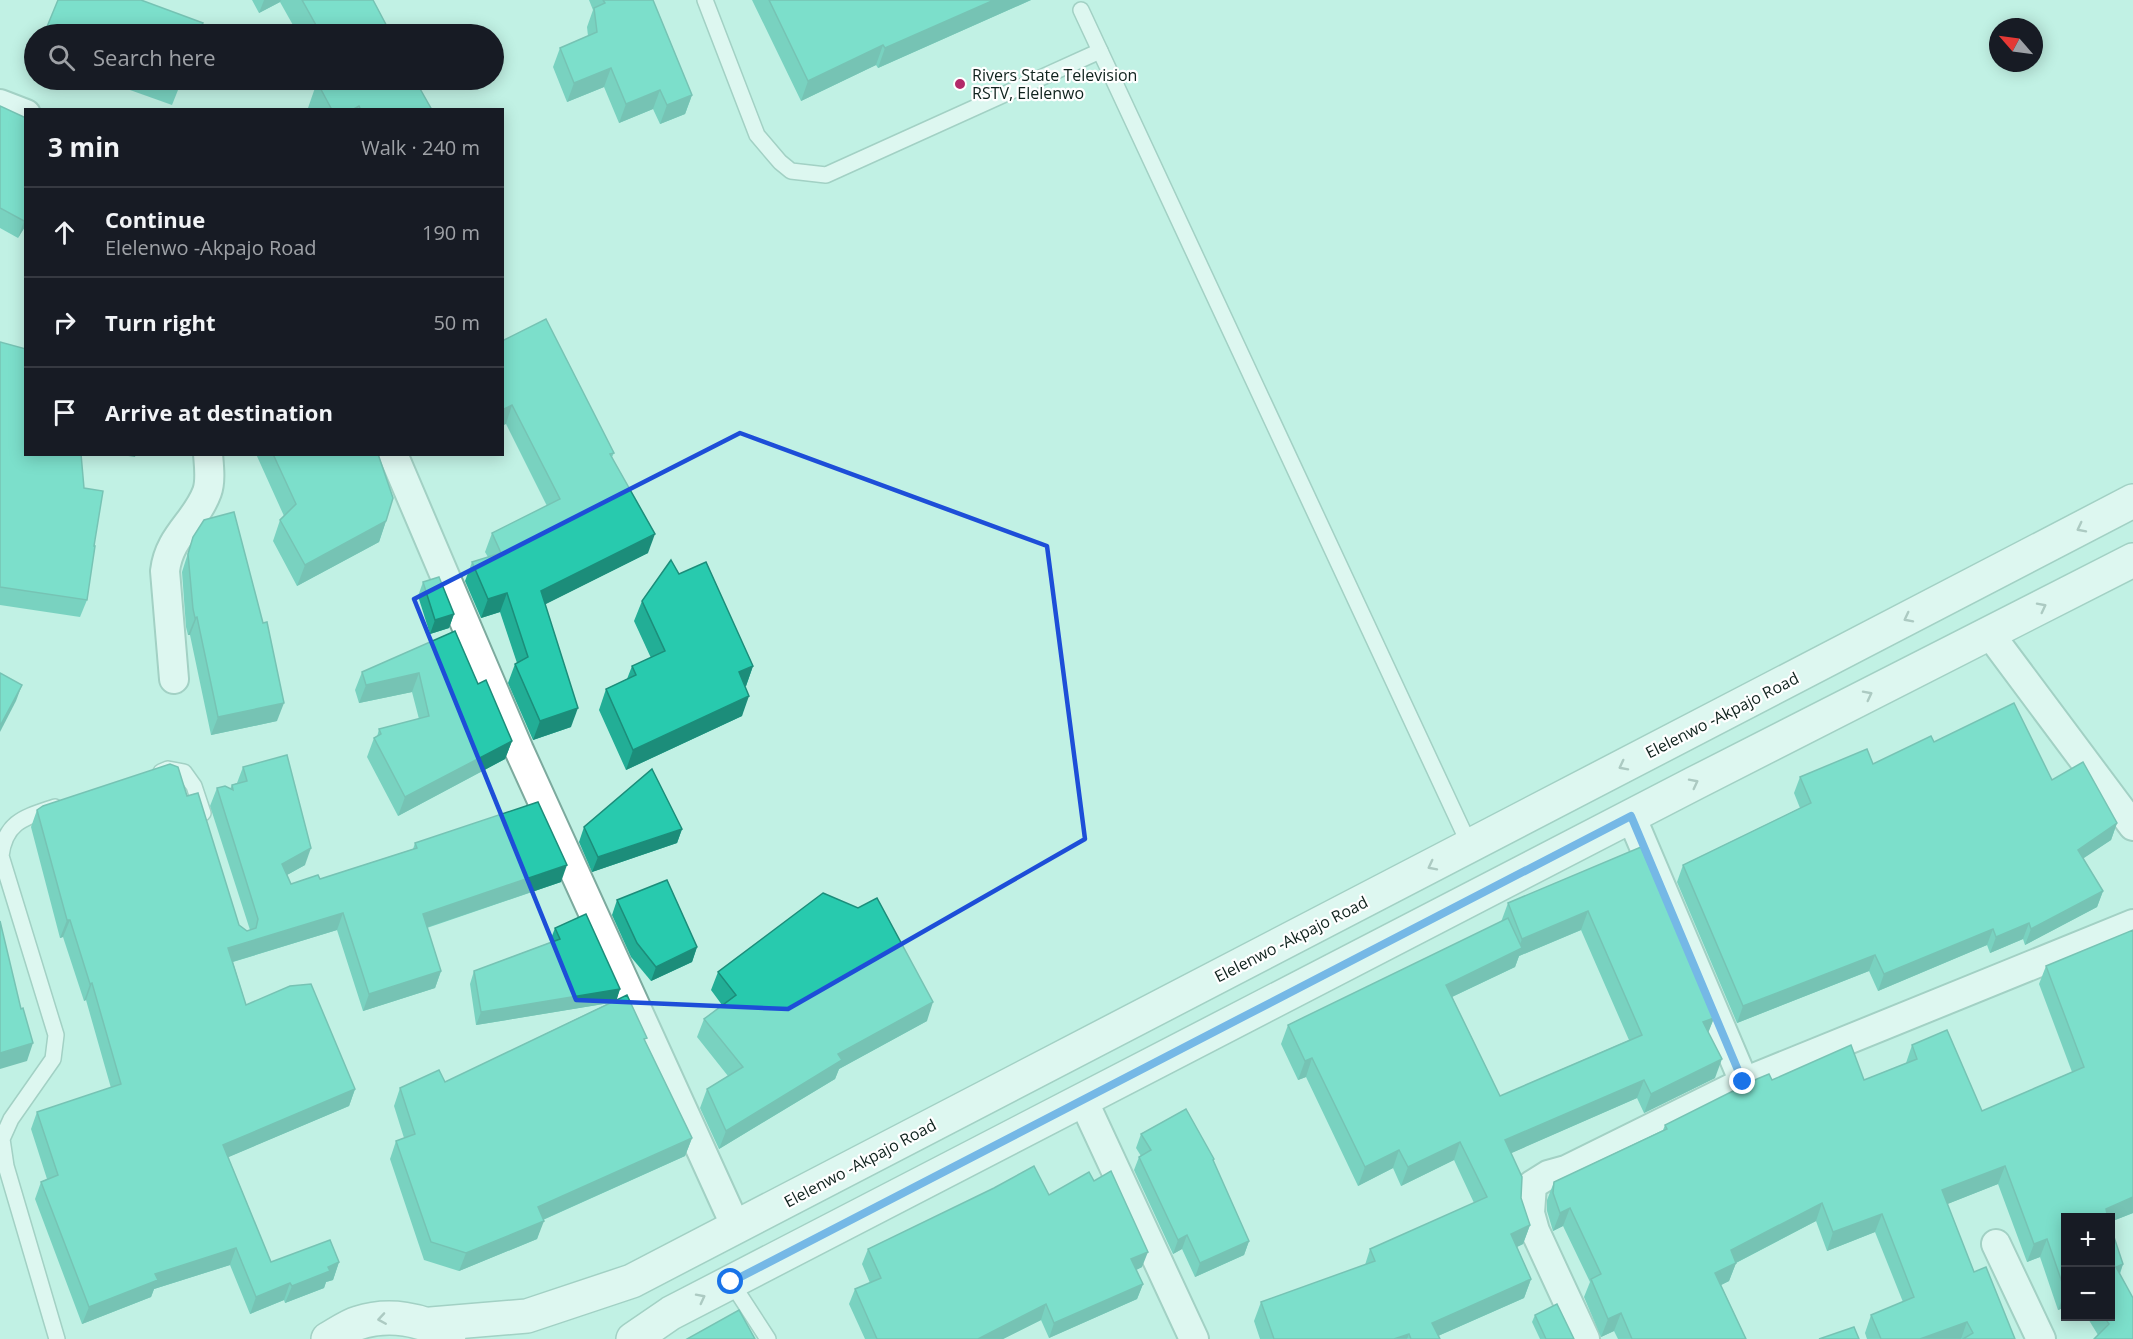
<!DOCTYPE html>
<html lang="en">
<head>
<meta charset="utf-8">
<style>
	:root { --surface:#171b24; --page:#242831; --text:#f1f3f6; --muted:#9ea1a6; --line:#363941 }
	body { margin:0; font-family:"Open Sans",sans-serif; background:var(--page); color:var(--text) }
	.controls { position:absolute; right:18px; bottom:18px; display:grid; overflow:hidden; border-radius:0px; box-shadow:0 3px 15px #0003 }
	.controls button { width:54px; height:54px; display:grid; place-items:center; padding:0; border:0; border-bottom:2px solid var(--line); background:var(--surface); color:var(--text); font:30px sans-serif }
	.compass { position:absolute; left:1989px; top:18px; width:54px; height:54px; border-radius:50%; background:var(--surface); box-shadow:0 3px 15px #0003; rotate:298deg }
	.stop { position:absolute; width:18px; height:18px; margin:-14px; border:4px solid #1a73e8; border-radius:50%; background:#fff }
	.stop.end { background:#1a73e8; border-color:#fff; box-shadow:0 2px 6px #0008 }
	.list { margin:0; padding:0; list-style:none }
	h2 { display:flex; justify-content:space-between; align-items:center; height:78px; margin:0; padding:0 24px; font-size:26px }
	h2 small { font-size:20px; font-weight:400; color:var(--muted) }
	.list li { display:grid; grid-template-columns:39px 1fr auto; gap:18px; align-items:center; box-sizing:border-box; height:90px; padding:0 24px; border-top:2px solid var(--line) }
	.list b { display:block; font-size:22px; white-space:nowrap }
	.list p { margin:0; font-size:20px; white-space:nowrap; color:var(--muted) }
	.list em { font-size:20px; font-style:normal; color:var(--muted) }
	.icon { flex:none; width:33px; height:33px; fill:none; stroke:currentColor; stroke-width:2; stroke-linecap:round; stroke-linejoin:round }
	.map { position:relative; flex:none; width:2133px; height:1339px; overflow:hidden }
	.search { position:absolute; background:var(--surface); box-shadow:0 3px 15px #0003; left:24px; top:24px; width:480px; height:66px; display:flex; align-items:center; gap:15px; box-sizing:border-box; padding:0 21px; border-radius:33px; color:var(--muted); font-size:22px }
	.panel { position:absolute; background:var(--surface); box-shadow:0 3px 15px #0003; left:24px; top:108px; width:480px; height:348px; border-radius:0px }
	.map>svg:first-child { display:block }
</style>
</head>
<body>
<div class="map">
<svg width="2133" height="1339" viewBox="0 0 2133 1339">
	<rect width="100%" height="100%" fill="#c1f1e4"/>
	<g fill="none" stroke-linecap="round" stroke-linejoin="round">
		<defs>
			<g id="lane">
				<polyline points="705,0 757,135 780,162 791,171 826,175 1100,51"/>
				<polyline points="1081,10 1470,846"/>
				<polyline points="161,772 168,769 184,772 194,786 203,813"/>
				<path d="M55,807C26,817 5,821 1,856L56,1035L53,1059L11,1119L2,1139L6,1166L57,1339"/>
				<polyline points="731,1282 768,1339"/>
			</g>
			<g id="street">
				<polyline points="0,104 26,114"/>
				<polyline points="393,454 519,750 736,1227"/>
				<polyline points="1989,633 2133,826"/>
				<path d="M174,679L165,571C169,536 196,522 207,492C211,481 209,466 208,454"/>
				<polyline points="1631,816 1744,1082"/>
				<polyline points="1083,1100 1194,1339"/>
				<polyline points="1996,1244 2041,1339"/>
				<polyline points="1585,1339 1535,1231 1530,1213 1532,1185 1548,1175 1566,1170 1744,1082 2133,924"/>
			</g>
			<g id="secondary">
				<polyline points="431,1324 527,1316 632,1281 2133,501"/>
				<path d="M328,1339C337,1334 348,1326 358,1323C389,1313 422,1319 449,1335"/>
				<polyline points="633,1339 671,1313 1695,783 2133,560"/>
			</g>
		</defs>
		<use href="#lane" stroke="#7caa9e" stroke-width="18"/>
		<use href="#street" stroke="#7caa9e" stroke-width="32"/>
		<use href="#secondary" stroke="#7caa9e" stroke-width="36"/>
		<use href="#lane" stroke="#fff" stroke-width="15"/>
		<use href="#street" stroke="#fff" stroke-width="28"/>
		<use href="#secondary" stroke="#fff" stroke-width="33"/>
	</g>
	<g fill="#22ae96" fill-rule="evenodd">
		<polygon points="252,0 373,0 391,34 298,34 280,2 259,13"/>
		<polygon points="589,0 653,0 692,95 685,114 660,124 653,109 619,123 604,87 567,102 553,67 560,48 588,36 587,27 593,10"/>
		<polygon points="752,0 1031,0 878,68 876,65 801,101"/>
		<polygon points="34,58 34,68 32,67"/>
		<polygon points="64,80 96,80 91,90"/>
		<polygon points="102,80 182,80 172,105"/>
		<polygon points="317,82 432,110 309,110 308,108"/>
		<polygon points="0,106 26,118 26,225 18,238 0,228"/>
		<polygon points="502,341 614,453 612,457 648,553 545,604 571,727 533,740 508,683 515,664 517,663 500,612 481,618 465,581 472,562 488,557 485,552 492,533 547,506 506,424"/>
		<polygon points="0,342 84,488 94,546 87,600 80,617 0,605"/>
		<polygon points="256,454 378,454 386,521 379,542 297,586 273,541 280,520 284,516"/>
		<polygon points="193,537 277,721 211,735 190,635 188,635 186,627 182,572"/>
		<polygon points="679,574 753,666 746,686 745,686 742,716 626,770 599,710 606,689 627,679 632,666 651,658 634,621 642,601"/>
		<polygon points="423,582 454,614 449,628 430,634 418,596"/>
		<polygon points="455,631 478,684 512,741 505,759 398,816 367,757 374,738 377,737 379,729 419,719 412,692 359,703 355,690 362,672"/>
		<polygon points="1934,742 2052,780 2117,823 2111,840 2083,858 2103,891 2097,907 2025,945 2023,939 1990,953 1987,945 1878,991 1869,971 1737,1023 1677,882 1683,865 1800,808 1794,793 1800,777 1873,764"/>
		<polygon points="243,767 305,865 287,875 291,884 320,879 413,849 415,843 561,882 427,928 441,971 435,988 363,1011 337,930 233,962 246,1005 355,1089 349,1106 228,1157 271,1262 339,1262 333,1280 326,1282 324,1288 285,1303 284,1300 250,1314 230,1265 154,1289 151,1297 82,1324 35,1199 41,1182 47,1179 31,1129 37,1112 111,1088 86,1000 84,1001 63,937 60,938 31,827 37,810 187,796 239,925 247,931 250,930 210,806 217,788 230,789 232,785 237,783"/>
		<polygon points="584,827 682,829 677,843 592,872 579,842"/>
		<path d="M1641,847L1714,1018L1708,1032L1715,1078L1644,1113L1637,1098L1511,1153L1521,1198L1530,1225L1523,1244L1517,1247L1531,1279L1524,1298L1438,1336L1440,1339H1260L1254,1321L1261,1302L1365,1265L1370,1249L1474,1203L1454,1160L1401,1186L1393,1168L1358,1186L1306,1077L1298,1080L1281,1044L1288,1025L1501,922L1508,903ZM1581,930L1629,1040L1500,1096L1452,997L1515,967L1519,956Z"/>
		<polygon points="617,900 697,947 692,962 651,981 631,957 612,915"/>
		<polygon points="555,928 620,989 616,1000 645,1041 692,1138 685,1156 543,1220 537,1239 459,1271 424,1260 390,1159 396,1141 404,1138 394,1106 400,1088 445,1082 609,1003 476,1025 470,984 474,971 551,942 550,941"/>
		<polygon points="2133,930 2133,1213 2110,1222 2110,1218 2066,1218 2066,1307 2058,1310 2040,1257 2027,1262 1998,1184 1947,1204 1974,1272 2015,1339 1867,1339 1865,1333 1871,1315 1903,1302 1875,1232 1827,1251 1816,1221 1736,1263 1729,1281 1721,1285 1746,1339 1618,1339 1614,1331 1601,1337 1584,1297 1590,1282 1563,1226 1553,1231 1547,1211 1547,1200 1554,1182 1663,1130 1665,1125 1772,1080 1864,1080 1906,1063 1912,1045 1982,1111 2072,1072 2039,984 2046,966"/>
		<polygon points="718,972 927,1021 839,1069 835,1079 719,1149 700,1108 707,1089 728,1076 697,1037 704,1019 722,1005 711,990"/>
		<polygon points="1141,1134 1214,1159 1213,1161 1249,1241 1244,1255 1195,1277 1182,1249 1173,1254 1134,1170 1139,1157 1141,1156 1136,1148"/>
		<polygon points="1049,1195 1142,1267 1136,1270 1143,1284 1137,1299 1049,1338 1041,1320 1003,1339 865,1339 849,1304 855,1289 870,1283 862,1264 868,1249"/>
		<polygon points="2110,1225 2123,1264 2120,1274 2133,1298 2098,1335 2087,1317 2110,1317"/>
		<polygon points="1535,1315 1574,1339 1540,1339 1532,1322"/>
	</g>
	<g fill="#1c8d7a">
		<polygon points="264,0 281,0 280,2 259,13"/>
		<polygon points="994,0 1031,0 878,68 885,48"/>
		<polygon points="883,45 876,65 801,101 808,81"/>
		<polygon points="611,68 604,87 567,102 574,83"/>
		<polygon points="660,90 653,109 619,123 626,104"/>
		<polygon points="692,95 685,114 660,124 667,105"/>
		<polygon points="26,219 26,225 18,238 24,221"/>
		<polygon points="512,405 506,424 502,426 502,410"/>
		<polygon points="115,454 136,454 135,457"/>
		<polygon points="386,521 379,542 297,586 305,565"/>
		<polygon points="655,534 648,553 534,610 541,591"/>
		<polygon points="507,593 500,612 481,618 488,599"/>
		<polygon points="454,614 449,628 430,634 435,620"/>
		<polygon points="197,617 190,635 188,635 195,618"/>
		<polygon points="753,666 746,686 731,693 739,672"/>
		<polygon points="419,673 412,692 359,703 366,685"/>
		<polygon points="22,685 16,701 0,732 0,726"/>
		<polygon points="749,696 742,716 626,770 633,750"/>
		<polygon points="284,703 277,721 211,735 218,717"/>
		<polygon points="578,708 571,727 533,740 540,721"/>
		<polygon points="512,741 505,759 398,816 405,797"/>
		<polygon points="2117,823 2111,840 2072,866 2078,850"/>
		<polygon points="682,829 677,843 592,872 598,857"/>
		<polygon points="311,848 305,865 276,881 282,864"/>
		<polygon points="567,865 561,882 416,931 423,914"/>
		<polygon points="2103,891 2097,907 2025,945 2031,929"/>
		<polygon points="1588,911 1581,930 1519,956 1515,967 1439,1003 1446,985 1518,950 1522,939"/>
		<polygon points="343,913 337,930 222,965 228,948"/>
		<polygon points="67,920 70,920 63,937 60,938"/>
		<polygon points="2029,923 2023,939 1990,953 1996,937"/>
		<polygon points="1993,929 1987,945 1878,991 1884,974"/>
		<polygon points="697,947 692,962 651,981 656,967"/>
		<polygon points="1875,955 1869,971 1737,1023 1743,1006"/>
		<polygon points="441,971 435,988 363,1011 369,994"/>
		<polygon points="92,983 86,1000 84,1001 90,984"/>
		<polygon points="620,989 616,1002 476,1025 481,1012"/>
		<polygon points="933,1002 927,1021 839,1069 835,1079 719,1149 726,1131 838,1054"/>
		<polygon points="1714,1018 1707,1036 1703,1022"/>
		<polygon points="33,1043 27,1061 0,1069 0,1053"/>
		<polygon points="1312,1058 1306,1077 1298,1080 1305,1061"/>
		<polygon points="1722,1059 1715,1078 1644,1113 1651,1094"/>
		<polygon points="1644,1080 1637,1098 1498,1159 1505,1140"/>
		<polygon points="355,1089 349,1106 217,1162 223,1145"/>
		<polygon points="692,1138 685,1156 531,1225 538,1207"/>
		<polygon points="1460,1142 1454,1160 1401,1186 1408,1167"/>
		<polygon points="1399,1150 1393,1168 1358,1186 1365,1167"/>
		<polygon points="2005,1166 1998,1184 1935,1209 1942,1190"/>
		<polygon points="2133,1197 2133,1213 2110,1222 2110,1218 2103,1218 2106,1209"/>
		<polygon points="1822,1203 1816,1221 1726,1268 1736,1263 1729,1281 1709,1291 1715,1273 1731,1250"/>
		<polygon points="1570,1208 1563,1226 1553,1231 1560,1213"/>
		<polygon points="1882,1214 1875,1232 1827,1251 1833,1232"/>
		<polygon points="544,1221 537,1239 459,1271 466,1253"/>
		<polygon points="1530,1225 1523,1244 1504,1253 1511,1234"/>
		<polygon points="1187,1235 1182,1249 1173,1254 1178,1240"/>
		<polygon points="2047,1239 2040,1257 2027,1262 2034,1244"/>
		<polygon points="1249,1241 1244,1255 1195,1277 1200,1263"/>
		<polygon points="236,1248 230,1265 154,1289 151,1297 82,1324 89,1307 155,1274"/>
		<polygon points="1148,1252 1142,1267 1126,1275 1131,1259"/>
		<polygon points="339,1262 333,1280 326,1282 324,1288 285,1303 292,1286 328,1267"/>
		<polygon points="2123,1264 2116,1282 2116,1267"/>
		<polygon points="1531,1279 1524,1298 1431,1339 1432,1323"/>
		<polygon points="290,1283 284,1300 250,1314 256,1297"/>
		<polygon points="1143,1284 1137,1299 1049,1338 1054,1323"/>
		<polygon points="2065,1291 2066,1291 2066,1307 2058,1310"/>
		<polygon points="1046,1304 1041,1320 1003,1339 978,1339"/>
		<polygon points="1621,1313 1614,1331 1601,1337 1608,1319"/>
		<polygon points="1967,1322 1961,1339 1920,1339"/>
		<polygon points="1409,1334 1407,1339 1394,1339"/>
	</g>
	<g fill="#28caae" stroke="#1c8d7a" stroke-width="1.5">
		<polygon points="58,0 141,0 203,23 198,34 44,34"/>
		<polygon points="302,0 373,0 391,34 321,34"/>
		<polygon points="603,0 653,0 692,95 667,105 660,90 626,104 611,68 574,83 560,48 597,32 594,8 605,3"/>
		<polygon points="769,0 994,0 885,48 883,45 808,81"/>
		<polygon points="154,80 181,80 178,88"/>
		<polygon points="323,80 415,80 432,110 361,110 359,106 352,110 332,110 317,82"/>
		<polygon points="0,106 26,118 26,219 24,221 0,208"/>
		<polygon points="546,319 614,453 610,454 655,534 541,591 578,708 540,721 515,664 528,657 507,593 488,599 472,562 501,553 492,533 560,499 512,405 502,410 502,341"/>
		<polygon points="0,342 26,349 26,454 81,454 84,488 103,491 94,546 95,546 87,600 0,587"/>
		<polygon points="273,454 378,454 393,498 386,521 305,565 280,520 296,504"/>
		<polygon points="234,512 263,623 267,622 284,703 218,717 197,617 195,618 193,609 188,554 193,537 204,520"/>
		<polygon points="671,560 679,574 706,562 753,666 739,672 749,696 633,750 606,689 636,675 632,666 665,651 642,601"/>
		<polygon points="439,577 454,614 435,620 423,582"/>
		<polygon points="455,631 478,684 486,680 512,741 405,797 374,738 381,734 379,729 429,716 419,673 366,685 362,672"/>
		<polygon points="0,673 22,685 0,726"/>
		<polygon points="2014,703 2052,780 2083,762 2117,823 2078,850 2103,891 2031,929 2029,923 1996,937 1993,929 1884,974 1875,955 1743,1006 1683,865 1811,803 1800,777 1867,749 1873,764 1931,736 1934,742"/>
		<polygon points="287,755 311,848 282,864 291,884 318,875 320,879 417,848 415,843 538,802 567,865 423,914 441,971 369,994 343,913 228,948 246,1005 290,986 311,984 355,1089 223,1145 271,1262 330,1240 339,1262 328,1267 330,1271 292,1286 290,1283 256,1297 236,1248 155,1274 158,1280 89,1307 41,1182 58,1175 37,1112 121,1084 92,983 90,984 70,920 67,920 37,810 43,806 170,764 178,767 187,796 198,793 239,925 247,931 256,928 258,919 217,788 225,786 233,790 232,785 247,781 243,767"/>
		<polygon points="652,769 682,829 598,857 584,827"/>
		<polygon points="1641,847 1714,1018 1703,1022 1722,1059 1651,1094 1644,1080 1505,1140 1522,1177 1521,1198 1530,1225 1511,1234 1531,1279 1432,1323 1440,1339 1411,1339 1409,1334 1394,1339 1274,1339 1261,1302 1375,1261 1370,1249 1487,1197 1460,1142 1408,1167 1399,1150 1365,1167 1312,1058 1305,1061 1288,1025 1508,918 1522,948 1446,985 1500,1096 1642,1035 1588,911 1522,939 1508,903"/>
		<polygon points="667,880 697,947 656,967 637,943 617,900"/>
		<polygon points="823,893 858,908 877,898 933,1002 838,1054 842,1060 726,1131 707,1089 743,1067 704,1019 736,995 718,972"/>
		<polygon points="586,914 620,989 481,1012 474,971 560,939 555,928"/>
		<polygon points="0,921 21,1009 23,1008 33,1043 0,1053"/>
		<polygon points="2133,930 2133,1197 2106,1209 2108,1218 2066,1218 2066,1291 2065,1291 2047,1239 2034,1244 2005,1166 1942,1190 1974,1272 1986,1267 2015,1339 1963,1339 1973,1333 1967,1322 1920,1339 1881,1339 1871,1315 1914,1297 1882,1214 1833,1232 1822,1203 1731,1250 1736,1263 1715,1273 1746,1339 1632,1339 1621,1313 1608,1319 1591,1279 1601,1274 1570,1208 1560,1213 1553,1193 1554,1182 1667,1129 1665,1125 1757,1079 1769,1074 1772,1080 1851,1045 1864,1080 1917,1059 1912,1045 1947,1030 1982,1111 2084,1067 2046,966"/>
		<polygon points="627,995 647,1038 644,1039 692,1138 538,1207 544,1221 466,1253 431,1242 396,1141 415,1134 400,1088 439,1070 445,1082"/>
		<polygon points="1186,1109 1214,1159 1213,1160 1249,1241 1200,1263 1187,1235 1178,1240 1139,1157 1151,1150 1141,1134"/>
		<polygon points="1034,1166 1049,1195 1089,1172 1094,1181 1111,1171 1148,1252 1131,1259 1143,1284 1054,1323 1046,1304 978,1339 877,1339 855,1289 881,1278 868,1249 994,1188"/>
		<polygon points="2110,1225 2123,1264 2116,1267 2133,1298 2133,1339 2094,1339 2109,1324 2104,1317 2110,1317"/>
		<polygon points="1557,1304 1574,1339 1546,1339 1535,1315"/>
		<polygon points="739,1310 755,1339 687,1339"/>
		<polygon points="1854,1327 1859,1339 1819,1339"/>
	</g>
	<defs><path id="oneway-chevron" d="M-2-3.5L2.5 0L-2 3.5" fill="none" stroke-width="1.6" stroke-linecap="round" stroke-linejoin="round" transform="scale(1.5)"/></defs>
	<g stroke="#939c99">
		<use href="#oneway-chevron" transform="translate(2081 528) rotate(153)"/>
		<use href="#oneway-chevron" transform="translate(2042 607) rotate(-27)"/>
		<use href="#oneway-chevron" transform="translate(1908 618) rotate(153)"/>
		<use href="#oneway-chevron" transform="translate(1868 695) rotate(-27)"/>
		<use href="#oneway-chevron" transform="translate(1623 766) rotate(153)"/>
		<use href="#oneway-chevron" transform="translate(1694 783) rotate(-27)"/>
		<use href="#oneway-chevron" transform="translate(1432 866) rotate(153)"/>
		<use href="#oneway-chevron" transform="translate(701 1298) rotate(-27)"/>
		<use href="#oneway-chevron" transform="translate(382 1319) rotate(171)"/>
	</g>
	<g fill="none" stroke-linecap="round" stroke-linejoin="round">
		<polyline stroke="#1a73e8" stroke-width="8" points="731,1282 1631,816 1743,1082"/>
	</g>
	<path d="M0 0H2133V1339H0ZM740,433L1047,546L1085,839L788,1009L576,1000L414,599Z" fill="#c1f1e4" fill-opacity=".55" fill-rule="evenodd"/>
	<path fill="none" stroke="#1d4ed8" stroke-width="4.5" stroke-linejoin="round" d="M740,433L1047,546L1085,839L788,1009L576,1000L414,599Z"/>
	<circle fill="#b32a6a" stroke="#fff" stroke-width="2" cx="960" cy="84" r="6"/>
	<g text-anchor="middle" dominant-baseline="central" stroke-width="4.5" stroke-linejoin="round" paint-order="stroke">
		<g font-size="16" fill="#0f221d" stroke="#fff" text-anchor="start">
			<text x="972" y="75">Rivers State Television<tspan x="972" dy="18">RSTV, Elelenwo</tspan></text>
		</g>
		<g font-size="16" fill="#0f221d" stroke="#fff">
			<text transform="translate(1722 715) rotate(-27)">Elelenwo -Akpajo Road</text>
			<text transform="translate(1291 939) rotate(-27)">Elelenwo -Akpajo Road</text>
			<text transform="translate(860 1163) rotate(-28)">Elelenwo -Akpajo Road</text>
		</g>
	</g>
</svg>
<div class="controls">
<button>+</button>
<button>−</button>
</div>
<svg class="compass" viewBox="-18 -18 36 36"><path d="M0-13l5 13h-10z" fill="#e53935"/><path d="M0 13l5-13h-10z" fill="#9ea1a6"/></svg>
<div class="stop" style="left:731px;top:1282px"></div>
<div class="stop end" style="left:1743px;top:1082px"></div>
<div class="search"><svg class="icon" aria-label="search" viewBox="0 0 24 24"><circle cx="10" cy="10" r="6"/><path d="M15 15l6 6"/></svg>Search here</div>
<section class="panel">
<h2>3 min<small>Walk · 240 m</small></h2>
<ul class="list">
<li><svg class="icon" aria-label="ahead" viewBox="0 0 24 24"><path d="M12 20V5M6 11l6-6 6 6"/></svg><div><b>Continue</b><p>Elelenwo -Akpajo Road</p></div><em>190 m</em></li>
<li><svg class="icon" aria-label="right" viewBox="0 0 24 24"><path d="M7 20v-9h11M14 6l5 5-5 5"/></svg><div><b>Turn right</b></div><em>50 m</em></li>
<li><svg class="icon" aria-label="arrive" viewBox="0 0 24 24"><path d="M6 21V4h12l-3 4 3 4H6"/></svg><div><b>Arrive at destination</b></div></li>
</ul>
</section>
</div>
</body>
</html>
